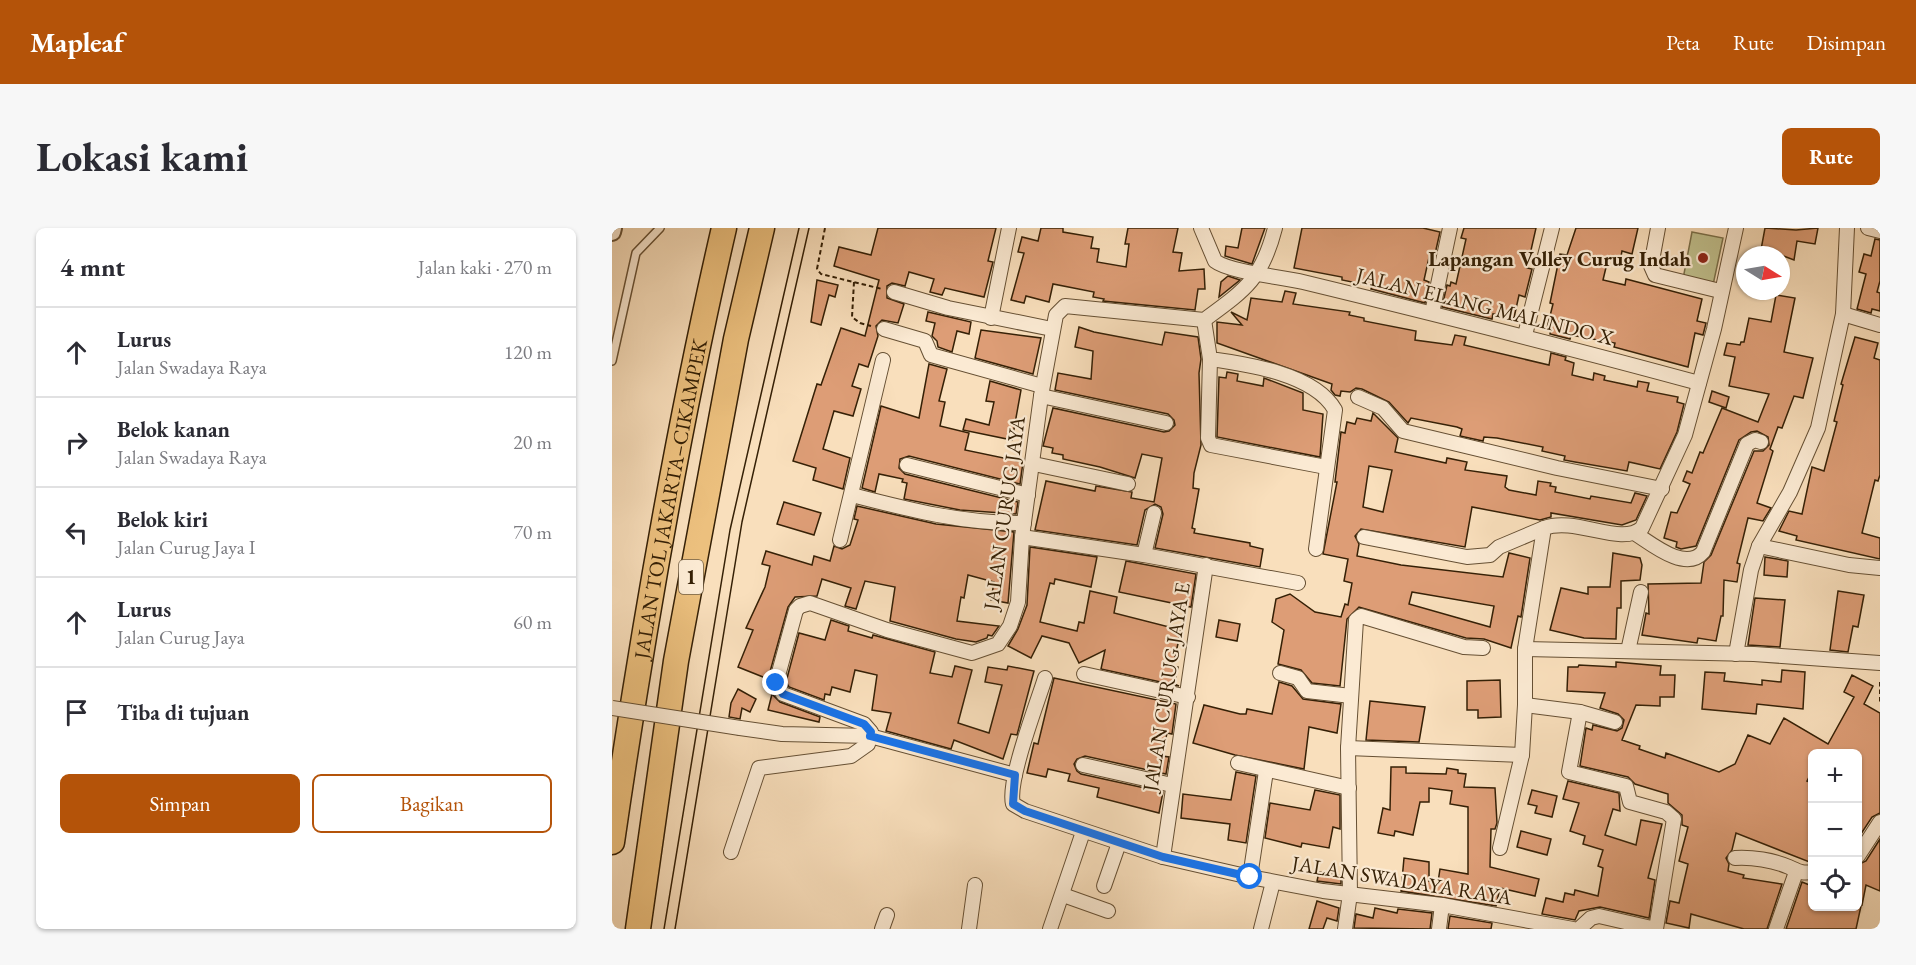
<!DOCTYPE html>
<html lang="id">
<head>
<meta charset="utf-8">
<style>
	:root { --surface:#fff; --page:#f7f7f7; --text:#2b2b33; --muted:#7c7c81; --line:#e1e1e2; --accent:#b45309 }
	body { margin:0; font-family:"EB Garamond",serif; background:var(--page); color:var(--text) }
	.controls { position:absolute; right:18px; bottom:18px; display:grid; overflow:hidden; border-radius:9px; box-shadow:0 2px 4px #0004 }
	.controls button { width:54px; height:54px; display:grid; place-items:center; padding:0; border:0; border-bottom:2px solid var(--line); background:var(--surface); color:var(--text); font:30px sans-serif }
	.compass { position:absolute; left:1124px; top:18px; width:54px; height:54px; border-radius:50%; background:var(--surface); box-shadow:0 2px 4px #0004; rotate:101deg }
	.stop { position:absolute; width:18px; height:18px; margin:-14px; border:4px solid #1a73e8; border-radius:50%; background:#fff }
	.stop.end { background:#1a73e8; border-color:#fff; box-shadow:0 2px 6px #0008 }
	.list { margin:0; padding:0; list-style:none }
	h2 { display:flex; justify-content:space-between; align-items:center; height:78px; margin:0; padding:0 24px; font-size:26px }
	h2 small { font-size:20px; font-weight:400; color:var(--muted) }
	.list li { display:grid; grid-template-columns:39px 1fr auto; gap:18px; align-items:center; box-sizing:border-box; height:90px; padding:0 24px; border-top:2px solid var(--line) }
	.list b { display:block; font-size:22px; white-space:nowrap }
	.list p { margin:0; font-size:20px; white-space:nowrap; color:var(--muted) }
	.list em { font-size:20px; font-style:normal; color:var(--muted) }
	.actions { display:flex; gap:12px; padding:18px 24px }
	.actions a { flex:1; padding:14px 0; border:2px solid var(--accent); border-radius:9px; text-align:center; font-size:21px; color:var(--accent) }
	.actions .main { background:var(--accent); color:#fff }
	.icon { flex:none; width:33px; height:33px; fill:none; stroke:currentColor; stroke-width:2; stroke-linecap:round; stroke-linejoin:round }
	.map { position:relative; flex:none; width:1268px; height:701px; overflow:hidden; border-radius:9px }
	header { display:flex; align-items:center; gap:36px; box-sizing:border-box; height:84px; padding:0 30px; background:var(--accent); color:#fff }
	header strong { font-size:28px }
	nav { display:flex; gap:33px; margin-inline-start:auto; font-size:21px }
	.intro { display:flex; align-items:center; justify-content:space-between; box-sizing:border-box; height:144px; padding:0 36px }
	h1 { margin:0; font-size:42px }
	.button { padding:15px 27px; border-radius:9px; background:var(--accent); color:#fff; font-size:21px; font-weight:700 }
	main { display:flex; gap:36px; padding:0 36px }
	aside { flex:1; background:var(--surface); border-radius:9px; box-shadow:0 2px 4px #0004 }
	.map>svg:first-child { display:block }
</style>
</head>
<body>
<header>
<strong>Mapleaf</strong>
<nav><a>Peta</a><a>Rute</a><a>Disimpan</a></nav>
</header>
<div class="intro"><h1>Lokasi kami</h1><a class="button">Rute</a></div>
<main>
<aside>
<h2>4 mnt<small>Jalan kaki · 270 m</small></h2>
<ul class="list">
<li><svg class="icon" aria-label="ahead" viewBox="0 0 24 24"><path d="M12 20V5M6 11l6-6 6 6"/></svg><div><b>Lurus</b><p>Jalan Swadaya Raya</p></div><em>120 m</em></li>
<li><svg class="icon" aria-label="right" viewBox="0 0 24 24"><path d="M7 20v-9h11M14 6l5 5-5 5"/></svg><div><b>Belok kanan</b><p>Jalan Swadaya Raya</p></div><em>20 m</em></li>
<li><svg class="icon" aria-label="left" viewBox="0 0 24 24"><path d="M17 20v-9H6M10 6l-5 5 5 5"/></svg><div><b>Belok kiri</b><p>Jalan Curug Jaya I</p></div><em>70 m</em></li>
<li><svg class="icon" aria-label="ahead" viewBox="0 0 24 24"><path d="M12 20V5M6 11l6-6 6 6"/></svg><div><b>Lurus</b><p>Jalan Curug Jaya</p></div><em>60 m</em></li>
<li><svg class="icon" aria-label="arrive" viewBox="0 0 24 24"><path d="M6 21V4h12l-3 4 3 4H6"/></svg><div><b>Tiba di tujuan</b></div></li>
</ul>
<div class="actions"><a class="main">Simpan</a><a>Bagikan</a></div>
</aside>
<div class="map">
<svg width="1268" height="701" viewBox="0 0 1268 701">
	<rect width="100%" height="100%" fill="#f9dfbc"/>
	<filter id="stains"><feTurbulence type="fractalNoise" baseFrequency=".00333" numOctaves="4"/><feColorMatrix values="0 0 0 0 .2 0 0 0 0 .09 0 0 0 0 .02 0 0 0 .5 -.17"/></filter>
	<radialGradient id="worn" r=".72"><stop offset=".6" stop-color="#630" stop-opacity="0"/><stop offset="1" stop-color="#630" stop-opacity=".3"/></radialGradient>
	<polygon fill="#c1c18e" stroke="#7b704a" stroke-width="1.5" points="1080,4 1111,10 1101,57 1071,51"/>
	<g fill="#dd9d76" stroke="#352006" stroke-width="1.5" fill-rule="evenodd">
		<polygon points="266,0 384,0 376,33 381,34 372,69 333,60 330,67 318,64 322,51 297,44 293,58 280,55 275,58 275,70 292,76 286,95 270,92 264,98 266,108 256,139 247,136 240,158 249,161 241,188 222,183 211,221 238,230 231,261 201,252 204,240 181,233 205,156 209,157 229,100 253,108 267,52 222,38 227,19 259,27"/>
		<polygon points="429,0 451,0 451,4 481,9 479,20 487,21 485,34 514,39 517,16 513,16 516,0 566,0 561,24 570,25 567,43 592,41 593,61 586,61 583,82 491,73 492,71 481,69 482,64 441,56 437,74 414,68 412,75 399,72 412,25 406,24 410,9 426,13"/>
		<polygon points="630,0 653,0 640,36 613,28 614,18 626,20"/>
		<polygon points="690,0 811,0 828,4 823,26 818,25 812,52 817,54 813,75 759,61 760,58 730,52 730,49 682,40"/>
		<polygon points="852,0 924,0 915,40 920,41 913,69 907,67 902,90 881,86 880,91 830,79 835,57 838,58 839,54 844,56 854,11 849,10"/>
		<polygon points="964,0 1026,0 1020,26 1010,23 1008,34 996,31 991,52 1013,57 1014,51 1090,71 1085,93 1094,95 1091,107 1083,105 1076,139 1002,119 1003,115 959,107 958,111 938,106 939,101 935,100 941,76 938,75 948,26 955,27"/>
		<polygon points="1153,0 1184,2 1206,0 1203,16 1185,13 1182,32 1169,27 1148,27"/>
		<polygon points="1263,11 1268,12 1268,53 1265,64 1268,65 1268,83 1260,81 1259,85 1245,81 1254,46 1247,44 1252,26 1259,28"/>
		<polygon points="616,48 628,52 607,69 609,54"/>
		<polygon points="205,52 226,57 223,69 217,67 209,97 199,94"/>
		<polygon points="673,63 684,65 681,76 738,84 737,87 752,90 752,93 804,103 803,112 840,117 843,107 854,109 852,117 937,137 939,125 954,129 953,132 962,135 960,147 981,152 982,145 993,148 992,152 1025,159 1026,153 1037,155 1035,163 1066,169 1065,174 1072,176 1065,204 1048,241 1017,234 1015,243 963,234 952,232 953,228 930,223 931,219 885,210 872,209 871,213 848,208 850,201 845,199 799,190 796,195 777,174 750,161 744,160 738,164 729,163 728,168 723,167 719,162 720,156 605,115 605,94 630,97 619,84 635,92 639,70 670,74"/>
		<polygon points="1164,67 1183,70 1172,124 1201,130 1191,170 1182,168 1170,200 1166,199 1158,221 1161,223 1145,275 1159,280 1151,293 1136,290 1125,335 1128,336 1125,354 1112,352 1111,388 1109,388 1104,413 1086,410 1085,415 1030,407 1034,385 1037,386 1036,356 1089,355 1092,334 1099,327 1142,223 1151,223 1157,217 1156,209 1145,203 1139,204 1127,212 1084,318 1069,321 1064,319 1065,314 1052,310 1059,284 1065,285 1078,256 1071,253 1075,243 1080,245 1088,224 1091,225 1110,180 1146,194 1157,166 1117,158 1123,129 1112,127 1115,115 1128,117 1129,114 1132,114 1137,90 1159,94"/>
		<polygon points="316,84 359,94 357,106 345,103 340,124 326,119 325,113 320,108 323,95 314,93"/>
		<polygon points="467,99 482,104 550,117 553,104 586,109 589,131 587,145 589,217 582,245 581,260 587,261 580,300 583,301 582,305 638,315 638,318 651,321 648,339 543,320 551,286 549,279 543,276 533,282 525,317 423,302 434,253 483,263 484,258 520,264 519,270 542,274 550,230 530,226 523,250 488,239 451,231 451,227 440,225 441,220 431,218 441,180 552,204 557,203 563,197 562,192 556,186 443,162 446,145 479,151 481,123 463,119"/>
		<polygon points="369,102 429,110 421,146 363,130"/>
		<polygon points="1243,109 1266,115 1262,130 1268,132 1268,247 1266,253 1263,252 1250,305 1268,310 1268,331 1184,312 1185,308 1167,303 1177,283 1190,286 1200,239 1212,243 1225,194 1222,193 1231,157 1229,156"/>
		<polygon points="317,136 335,141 327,173 333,174 328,198 357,205 353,222 411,234 408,256 297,228 288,231 287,240 293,246 406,274 404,286 348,282 292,271 295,255 290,254 291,251 267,246 263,264 250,260 269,178 307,190"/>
		<polygon points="615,144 626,146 625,153 651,158 652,150 691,165 691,182 711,186 708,229 605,209 607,149 614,150"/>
		<polygon points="378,153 409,162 400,212 351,202 354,191 377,197 382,174 374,173"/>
		<polygon points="1100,163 1117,169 1114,180 1097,174"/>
		<path d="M761,185L786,210L783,224L834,235L835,230L855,234L853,242L895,248L893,259L897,262L924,267L926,253L939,255L938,258L944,259L943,264L978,271L979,268L1019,275L1023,265L1035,268L1024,292L1010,297L939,285V289L928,292L860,279L853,319L749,301L743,308L747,316L745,328L789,337L891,349L897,325L918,330L909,389L906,388L899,420L872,411L854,410L747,379L735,391L728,458L700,455L689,442L666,436L672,402L660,394L664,371L678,366L703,384L729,389L733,376L736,377L740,355L732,353L736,331L711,326L725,254H723L729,204L733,205L735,194L743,196L745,190L759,193ZM757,238L780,242L771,284L751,279ZM800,364L882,378L878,399L797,376Z"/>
		<polygon points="172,274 209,285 202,307 165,296"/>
		<polygon points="245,278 324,296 402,304 396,375 379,372 382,354 356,347 352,370 349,369 345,393 387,398 380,408 376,407 375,410 364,414 344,411 278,393 283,359 253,353 244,381 233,378 239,360 210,351 205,368 183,369 176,379 156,451 126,439 141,402 134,400 153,359 158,338 150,336 154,323 200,337 202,328 218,333 222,318 230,321 238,317 246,292 242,291"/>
		<polygon points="418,319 485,329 479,359 443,351 442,356 438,355 428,394 465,403 467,394 472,395 478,363 505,369 502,385 569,402 561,438 566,439 562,456 567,458 489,441 493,422 467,435 457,415 430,408 419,430 396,418 406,401 415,377"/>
		<polygon points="1001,325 1028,330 1030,337 1028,352 1009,353 1009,380 1005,380 1004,411 972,410 938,402 949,360 976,366 976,359 998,359"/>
		<polygon points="1153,329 1176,333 1175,349 1152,347"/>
		<polygon points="514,333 584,346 579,379 507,364"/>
		<polygon points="1226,363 1252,367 1246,399 1241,398 1236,424 1218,422"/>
		<polygon points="1143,370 1173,372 1168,419 1136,417"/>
		<polygon points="219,392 237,398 236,403 260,410 261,407 323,424 318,445 340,449 343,438 360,442 346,495 377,505 390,457 373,454 376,439 395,442 396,438 422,443 405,507 399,506 391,531 342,512 339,521 274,503 279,485 260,482 265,447 243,442 238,464 220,459 218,467 213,466 212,472 177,459 174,454 187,405 213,412"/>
		<polygon points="607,392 628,396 625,413 604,409"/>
		<polygon points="1004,434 1049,438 1048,447 1063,447 1062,469 1048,469 1048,478 1024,477 1010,512 1028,518 1027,521 1053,530 1054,525 1107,544 1123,536 1136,507 1158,516 1172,490 1216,516 1242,469 1232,464 1240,447 1261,458 1252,476 1268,485 1268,585 1260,589 1245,612 1245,525 1200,525 1200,543 1195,553 1200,555 1200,635 1124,605 1120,622 1114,630 1117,636 1116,643 1132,647 1131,650 1170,656 1155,701 1132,701 1079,686 1077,700 1054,695 1058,673 1067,675 1076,636 1067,633 1076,599 1070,597 1070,587 1056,575 1056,566 1023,556 1016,549 968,538 974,500 980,502 981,497 1005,503 1010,500 1012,492 1006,486 988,480 993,465 955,463 956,439 966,439 967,437 1004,439"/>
		<polygon points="1170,442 1193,444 1191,481 1145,476 1144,486 1090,481 1093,444 1113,445 1112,453 1150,457 1150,452 1169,454"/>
		<polygon points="442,450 564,476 560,506 555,505 550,528 557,529 554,546 473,528 465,531 462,536 465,543 469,546 551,564 547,585 485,569 487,560 456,553 458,546 436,541 434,549 415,545 422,515 426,516"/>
		<polygon points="888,452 889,489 866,490 866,482 855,482 855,453"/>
		<polygon points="667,454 680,458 691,471 729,476 725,505 697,499 692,541 623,527 581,515 592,477 628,486 634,486 635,481 660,486"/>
		<polygon points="126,461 144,471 138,484 130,480 128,491 117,489 119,475"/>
		<polygon points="160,466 168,474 208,489 207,494 156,482"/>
		<polygon points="758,473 813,479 807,514 754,512"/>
		<polygon points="779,539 794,539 794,545 834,546 835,540 846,542 846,545 854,546 852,559 883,560 885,595 883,601 879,601 878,639 927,651 923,668 888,660 884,678 789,663 792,630 817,634 817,653 826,654 828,641 856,646 856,579 838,576 840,563 817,560 817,574 808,574 801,607 783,603 782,608 766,605 771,580 778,582"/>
		<polygon points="624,544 644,548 634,615 616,612 618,596 569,590 571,566 619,572"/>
		<polygon points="956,553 1007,565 1008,583 1001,581 993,607 1024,617 1029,592 1050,596 1036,650 1043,652 1037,690 988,679 967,683 963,692 930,686 934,670 951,674 953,665 962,667 963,662 986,668 991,640 986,638 991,622 971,616 973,608 958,603 967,575 951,571"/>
		<polygon points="703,562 728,567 728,601 721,599 717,620 690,615 689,619 653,610 658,575 698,582"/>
		<polygon points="920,562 945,568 940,589 923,585 925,578 916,576"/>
		<polygon points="909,603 939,611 935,627 905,619"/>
		<polygon points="1268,611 1268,663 1254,657 1250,677 1245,676 1245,637 1254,633"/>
		<polygon points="707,644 729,648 729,656 705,653"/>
		<polygon points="1190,654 1200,658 1200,678 1249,678 1244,701 1174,701"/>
		<polygon points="705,673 727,680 725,693 715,690 711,701 697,701"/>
		<polygon points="763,680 785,685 786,681 820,685 818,701 742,700 744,686 761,690"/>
		<polygon points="838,688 880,695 879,701 836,701"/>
	</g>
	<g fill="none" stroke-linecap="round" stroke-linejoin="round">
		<defs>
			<polyline id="service" points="0,133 24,25 48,0"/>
			<g id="minor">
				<path d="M589,0L603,33C617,44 670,49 691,54C823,86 955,119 1087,155"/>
				<polyline points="1046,0 1039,38 1043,47 1108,63"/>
				<polyline points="1256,0 1268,3"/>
				<polyline points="282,64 336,80 440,101"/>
				<polyline points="820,85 838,0"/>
				<polyline points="1231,86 1268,97"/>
				<polyline points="379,90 397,0"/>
				<path d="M592,92L598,131C635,136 703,146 723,182L704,321"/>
				<polyline points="272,101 313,113 319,127 430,158"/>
				<polyline points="913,107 940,0"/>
				<polyline points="598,131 596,210 599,217 714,239"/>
				<polyline points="429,168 554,195"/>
				<polyline points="746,169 771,180 791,203 945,240 1050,261"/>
				<polyline points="422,236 516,256"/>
				<polyline points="295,237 416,267"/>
				<path d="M240,267C298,282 353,296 412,295"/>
				<path d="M1024,306C1041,317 1074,344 1091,324L1135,216L1143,212L1149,214"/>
				<polyline points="410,309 532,327 686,355"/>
				<polyline points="752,309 855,329 878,327 887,319 932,300"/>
				<polyline points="228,312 271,132"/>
				<polyline points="1147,318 1237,337 1268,340"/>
				<polyline points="532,327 542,285"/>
				<polyline points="913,421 1142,426 1268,435"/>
				<polyline points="1016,423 1029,364"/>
				<polyline points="1124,426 1139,342 1147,318 1178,264 1206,200 1231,86 1235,0"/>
				<polyline points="668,445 686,450 695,463 739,468"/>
				<polyline points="472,446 576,469"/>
				<path d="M433,450C425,476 395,553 401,576L413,583L551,629L638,649L711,663L830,677L961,701"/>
				<polyline points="913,477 968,484 1003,494"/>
				<polyline points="968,484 957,544 1014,558 1018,574 1054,584 1062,591 1044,701"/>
				<polyline points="128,500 170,506 258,508 403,547"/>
				<path d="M736,520L910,527L913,477V421L932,300C964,288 1009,319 1030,300L1073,207L1102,101L1124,0"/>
				<polyline points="626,535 737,560"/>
				<polyline points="471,537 560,557"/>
				<polyline points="888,620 910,527"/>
				<path d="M119,624L147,540L239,528L256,516L259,504L252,496L171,466L164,455L184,382L188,378L198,375L275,402L360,425L386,416L398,398L406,374L410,309L429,168L444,87L453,78L592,92C633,62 650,51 663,0"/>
				<polyline points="1246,628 1268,594"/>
				<polyline points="551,629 594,337"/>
				<path d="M1123,630C1140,629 1161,632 1177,639C1186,643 1190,646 1200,644"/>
				<polyline points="638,649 654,543"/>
				<polyline points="492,658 507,615"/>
				<polyline points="451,667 496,683"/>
				<polyline points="270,701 275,687"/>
				<polyline points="357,701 363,657"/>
				<polyline points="438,701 471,604"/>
				<polyline points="649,701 661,654"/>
				<polyline points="733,701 738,666 736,520 744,392 749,388 852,419 871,420"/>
				<polyline points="827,701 830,677"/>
				<polyline points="967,701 979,690 987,688 1044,701"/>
				<polyline points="1164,701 1184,644"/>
			</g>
			<polyline id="tertiary" points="0,4 1,0"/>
			<g id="motorway">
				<path id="s1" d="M0,614C30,408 65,203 112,0"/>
				<polyline points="26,701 64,433 124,111 150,0"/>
			</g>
		</defs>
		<use href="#service" stroke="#665034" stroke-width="10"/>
		<use href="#minor" stroke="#665034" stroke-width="16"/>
		<use href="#tertiary" stroke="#665034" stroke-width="20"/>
		<use href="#motorway" stroke="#352006" stroke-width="27"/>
		<g stroke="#352006" stroke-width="2" stroke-dasharray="4.5 3" stroke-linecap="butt">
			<polyline points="213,0 205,41 209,46 270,61"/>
			<polyline points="242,54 240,89 248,95 259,98"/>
			<polyline points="1268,454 1268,475"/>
		</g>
		<use href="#service" stroke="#fbead3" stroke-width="7"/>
		<use href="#minor" stroke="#fbead3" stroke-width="14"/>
		<use href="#tertiary" stroke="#fbead3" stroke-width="16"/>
		<use href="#motorway" stroke="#ecc07e" stroke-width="24"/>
		<g stroke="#352006" stroke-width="1.5">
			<polyline points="52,701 118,302 187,0"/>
			<polyline points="63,701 130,294 197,0"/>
		</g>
		<defs>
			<polyline id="minor-bridge" points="0,480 128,500"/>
		</defs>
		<use href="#minor-bridge" stroke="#665034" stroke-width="16" stroke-linecap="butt"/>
		<use href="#minor-bridge" stroke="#fbead3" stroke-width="14"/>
	</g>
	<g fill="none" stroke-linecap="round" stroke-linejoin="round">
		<polyline stroke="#1a73e8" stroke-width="8" points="164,455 171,466 252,496 259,504 258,508 403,547 401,576 413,583 551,629 638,649"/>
	</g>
	<circle fill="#8f2418" stroke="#fbead3" stroke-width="2" cx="1091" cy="30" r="6"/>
	<g text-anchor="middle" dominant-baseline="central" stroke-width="4.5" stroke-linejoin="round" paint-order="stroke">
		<rect fill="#fbead3" stroke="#705d44" stroke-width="1.5" x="67" y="332" width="24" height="34" rx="4.5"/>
		<g font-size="20" font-weight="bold" fill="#352006">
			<text x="79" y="349">1</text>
		</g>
		<g font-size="21" font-weight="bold" fill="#352006" stroke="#fbead3" text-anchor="end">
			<text x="1079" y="30">Lapangan Volley Curug Indah</text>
		</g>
		<g font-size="21" fill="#352006" stroke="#fbead3">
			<text transform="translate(873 78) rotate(14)">JALAN ELANG MALINDO X</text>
			<text stroke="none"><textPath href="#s1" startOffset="348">JALAN TOL JAKARTA–CIKAMPEK</textPath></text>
			<text transform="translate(392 285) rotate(-82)">JALAN CURUG JAYA</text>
			<text transform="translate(554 459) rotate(-81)">JALAN CURUG JAYA E</text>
			<text transform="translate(790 652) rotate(9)">JALAN SWADAYA RAYA</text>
		</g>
	</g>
	<rect width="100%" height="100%" filter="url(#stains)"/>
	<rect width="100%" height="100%" fill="url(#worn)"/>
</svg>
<div class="controls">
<button>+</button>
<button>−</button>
<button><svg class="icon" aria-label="locate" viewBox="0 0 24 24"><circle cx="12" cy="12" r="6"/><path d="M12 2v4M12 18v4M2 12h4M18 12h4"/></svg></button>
</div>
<svg class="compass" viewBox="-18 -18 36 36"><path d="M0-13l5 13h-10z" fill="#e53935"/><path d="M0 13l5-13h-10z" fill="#7c7c81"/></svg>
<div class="stop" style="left:638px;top:649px"></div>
<div class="stop end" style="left:164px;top:455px"></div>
</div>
</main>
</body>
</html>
